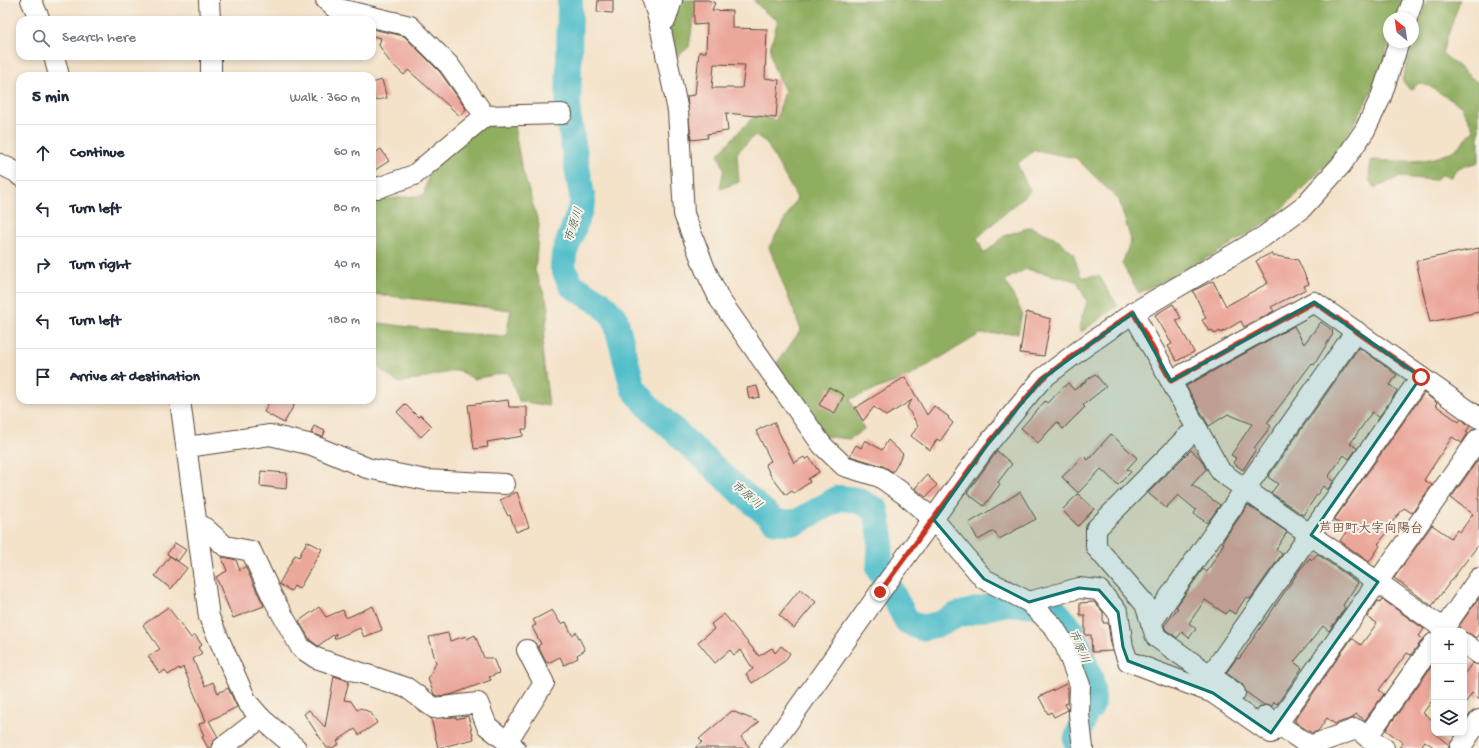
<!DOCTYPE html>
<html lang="en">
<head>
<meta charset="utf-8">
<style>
	:root { --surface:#fff; --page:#f6f6f7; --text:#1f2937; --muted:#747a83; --line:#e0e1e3 }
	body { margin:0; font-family:"Gochi Hand","Klee One",sans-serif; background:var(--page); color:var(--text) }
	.controls { position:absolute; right:12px; bottom:12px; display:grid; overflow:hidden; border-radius:8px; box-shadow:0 2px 6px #0003 }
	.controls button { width:36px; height:36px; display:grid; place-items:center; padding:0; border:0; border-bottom:1px solid var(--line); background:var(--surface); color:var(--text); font:20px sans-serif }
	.compass { position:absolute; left:1383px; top:12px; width:36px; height:36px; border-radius:50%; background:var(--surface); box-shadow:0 2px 6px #0003; rotate:330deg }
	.stop { position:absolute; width:12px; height:12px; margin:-9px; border:3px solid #c8321e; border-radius:50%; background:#fff }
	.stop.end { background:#c8321e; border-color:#fff; box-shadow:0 1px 4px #0008 }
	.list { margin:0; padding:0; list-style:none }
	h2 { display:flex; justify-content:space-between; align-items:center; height:52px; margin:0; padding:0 16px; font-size:17px }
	h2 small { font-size:13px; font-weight:400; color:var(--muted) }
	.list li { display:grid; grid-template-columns:26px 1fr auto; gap:12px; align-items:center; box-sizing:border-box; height:56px; padding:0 16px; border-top:1px solid var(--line) }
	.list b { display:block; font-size:15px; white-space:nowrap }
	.list em { font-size:13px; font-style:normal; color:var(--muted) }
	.icon { flex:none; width:22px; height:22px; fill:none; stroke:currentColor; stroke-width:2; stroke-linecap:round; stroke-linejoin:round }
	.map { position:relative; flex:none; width:1479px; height:748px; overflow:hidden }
	.search { position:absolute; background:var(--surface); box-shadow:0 2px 6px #0003; left:16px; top:16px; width:360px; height:44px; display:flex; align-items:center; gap:10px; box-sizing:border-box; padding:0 14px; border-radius:12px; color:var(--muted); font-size:15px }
	.panel { position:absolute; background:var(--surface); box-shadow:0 2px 6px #0003; left:16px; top:72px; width:360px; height:332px; border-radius:12px }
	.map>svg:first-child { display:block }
</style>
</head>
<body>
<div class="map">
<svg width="1479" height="748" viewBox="0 0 1479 748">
	<rect width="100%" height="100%" fill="#f7f3e8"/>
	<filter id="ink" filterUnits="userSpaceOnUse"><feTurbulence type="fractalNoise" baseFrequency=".025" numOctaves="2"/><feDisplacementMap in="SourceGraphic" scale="8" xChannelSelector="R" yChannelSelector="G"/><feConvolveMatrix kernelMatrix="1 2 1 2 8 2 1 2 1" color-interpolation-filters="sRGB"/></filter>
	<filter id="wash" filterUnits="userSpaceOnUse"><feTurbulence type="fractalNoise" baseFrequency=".012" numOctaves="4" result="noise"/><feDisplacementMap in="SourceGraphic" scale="16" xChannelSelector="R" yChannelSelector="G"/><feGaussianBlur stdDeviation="0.9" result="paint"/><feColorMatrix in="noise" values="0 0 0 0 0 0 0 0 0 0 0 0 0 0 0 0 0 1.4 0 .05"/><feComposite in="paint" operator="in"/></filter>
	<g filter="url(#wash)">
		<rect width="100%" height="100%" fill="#f4e2c9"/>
		<g fill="#90ae61" stroke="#666c40">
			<polygon points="674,0 696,0 689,47 674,59 668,11"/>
			<polygon points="753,0 1404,0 1398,18 1389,18 1389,42 1381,72 1356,121 1331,160 1270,220 1215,254 1139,293 1122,264 1131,240 1119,200 1076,158 1035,150 1017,164 1030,191 977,238 984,254 1004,236 1030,227 1054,237 1073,253 1081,277 1099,276 1118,306 1081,332 1079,326 1087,302 1077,281 1026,269 1005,280 1022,313 1018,333 980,334 908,377 850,399 864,429 850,439 821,436 776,364 801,330 769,247 797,198 766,142 755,135 737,153 739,182 720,189 724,168 718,154 751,119 760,115 776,121 785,91 773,66 770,49 778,20 765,12"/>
			<path d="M1427,0H1460L1442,53L1479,84V162L1457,168L1451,177L1441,175L1435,180L1399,177L1375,188L1369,180L1371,160C1398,161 1429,165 1454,150C1461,145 1468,136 1474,130L1461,106L1429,86L1419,83L1410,90L1402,80Z"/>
			<polygon points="513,120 521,165 539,225 535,271 549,307 542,349 549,406 519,401 508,372 474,379 458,370 399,383 372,363 372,322 456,333 506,336 511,310 372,294 372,198 378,200 424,195 430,168 483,123"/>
		</g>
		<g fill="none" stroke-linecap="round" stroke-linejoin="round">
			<polyline stroke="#52bfcb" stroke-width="26" points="570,0 568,114 583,202 564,254 563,267 571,285 601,303 615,318 633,388 648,406 735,487 776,522 797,522 839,498 857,500 876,510 881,537 879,569 907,621 921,628 939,624 957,615 1006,603 1051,606 1073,631 1091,680 1093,699 1091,707 1086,712 1076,741"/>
		</g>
		<g id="blocks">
			<g fill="#eca79b" fill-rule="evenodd">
				<polygon points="598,0 613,0 613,13 597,12"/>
				<path d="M694,0H708L715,3L712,10L732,11V28L767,29L765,78L779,80L776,118L726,113L728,131L707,134L708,138L691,140L687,96L695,95L699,52H706L707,24L694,25ZM714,64L745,65L742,88H712Z"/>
				<polygon points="372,29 404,36 440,72 466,109 460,116 408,70 404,75 389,61 379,45 381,38 372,36"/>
				<polygon points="382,80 387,98 372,101 372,83"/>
				<polygon points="381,149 389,161 372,172 372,155"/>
				<polygon points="1479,248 1479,312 1430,322 1416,261"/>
				<polygon points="1271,253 1273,257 1276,256 1298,260 1309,284 1304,286 1306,289 1271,307 1274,311 1244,327 1241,321 1221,333 1220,331 1215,334 1212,330 1209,331 1202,320 1206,318 1193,291 1213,281 1226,306 1268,283 1256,261"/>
				<polygon points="1173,304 1181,318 1176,320 1194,352 1177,361 1168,346 1172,344 1155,315"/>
				<polygon points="1026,312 1051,319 1044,356 1020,353"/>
				<polygon points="1321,322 1333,331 1332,333 1333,334 1314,365 1312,363 1267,423 1271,426 1254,448 1256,449 1243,470 1233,463 1236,458 1231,455 1252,424 1228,414 1209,426 1186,386 1294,326 1304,344"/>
				<polygon points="1359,347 1397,375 1390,385 1397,391 1379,417 1372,412 1350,444 1357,448 1349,459 1344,455 1328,477 1334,481 1327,490 1323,486 1303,515 1271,493 1278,484 1268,477"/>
				<polygon points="1095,374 1106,387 1083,405 1085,407 1063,429 1057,422 1038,443 1021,428 1045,401 1047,403 1068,383 1074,390"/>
				<polygon points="905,377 927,415 934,406 949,417 948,418 953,423 940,441 937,439 930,450 911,436 918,426 907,407 912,400 886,416 874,407 863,421 855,408"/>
				<polygon points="757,386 760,397 749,399 747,388"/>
				<polygon points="829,387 844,395 835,413 819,405"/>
				<polygon points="1424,393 1437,403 1435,405 1459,422 1461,419 1470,426 1466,432 1468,433 1462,443 1452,437 1424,480 1432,485 1412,513 1404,508 1388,527 1390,529 1378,544 1380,546 1369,562 1340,541 1348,529 1334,520"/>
				<polygon points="270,400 297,400 284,423 264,412"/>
				<polygon points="508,400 509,407 527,407 527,429 522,429 523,436 487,442 488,447 474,449 468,405"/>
				<polygon points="405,404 418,417 421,415 432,426 421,437 397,412"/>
				<polygon points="774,422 794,463 804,457 806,460 809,457 819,472 808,479 810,482 794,493 792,491 786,495 771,476 765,464 771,461 756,431"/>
				<polygon points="314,426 325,431 323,437 311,433"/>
				<polygon points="1111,434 1137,458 1127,469 1131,472 1118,485 1101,469 1078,493 1062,477 1084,456 1088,460"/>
				<polygon points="865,440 882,450 888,440 903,454 893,472 883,466 850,456 856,445 861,448"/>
				<polygon points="1191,450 1201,459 1206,469 1192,485 1220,505 1207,523 1194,514 1196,510 1178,495 1166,508 1148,493"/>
				<polygon points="997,451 1012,464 998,482 1000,484 984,506 967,493"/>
				<polygon points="1479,458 1479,544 1432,606 1394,578 1432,525 1451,538 1457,530 1460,532 1473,514 1451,498"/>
				<polygon points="261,471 287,473 286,489 260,486"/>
				<polygon points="927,475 937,485 926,497 915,488"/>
				<polygon points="517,492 529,527 516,532 510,515 508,516 500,500"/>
				<polygon points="1020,492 1036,519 999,539 994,531 978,540 969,523"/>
				<polygon points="1078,494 1094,509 1078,526 1062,510"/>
				<polygon points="1248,505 1287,532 1276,549 1282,554 1250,599 1246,597 1235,614 1229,610 1226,614 1205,600 1189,623 1196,629 1189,638 1182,632 1177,638 1166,630 1164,626 1178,608 1176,607 1203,569 1207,572 1224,543 1222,542"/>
				<polygon points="307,541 322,549 299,589 294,586 291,591 279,584 295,555 299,557"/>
				<polygon points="175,543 186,550 178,561 167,554"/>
				<polygon points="1317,554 1358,583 1343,605 1345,608 1329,631 1323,626 1294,662 1302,668 1277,704 1274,702 1272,706 1264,705 1246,692 1242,684 1226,673 1237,658 1239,659 1301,568 1310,558 1312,560"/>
				<polygon points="170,556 187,568 171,589 155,576"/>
				<polygon points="224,557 236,560 240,571 245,566 264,606 233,618 216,577 227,571 222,558"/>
				<polygon points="800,589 816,602 794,628 779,615"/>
				<polygon points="1479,598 1479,633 1476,638 1470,634 1461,631 1459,626"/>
				<polygon points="1382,599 1424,629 1419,636 1423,639 1411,655 1407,653 1379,690 1384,694 1365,720 1356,714 1353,718 1335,724 1327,718 1318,731 1312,733 1295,722 1295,719 1352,638 1361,645 1377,623 1367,617 1378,601 1380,602"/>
				<polygon points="1094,602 1103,612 1103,623 1108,623 1112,651 1092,652 1091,635 1085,635 1085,615 1080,615 1080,603"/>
				<polygon points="373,606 382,630 364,637 360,628 334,639 336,633 318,646 310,640 299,621 319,607 326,617 343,610 346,618"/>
				<polygon points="168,607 191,638 195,635 202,645 198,648 202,653 193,659 205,686 213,682 218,693 228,688 237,707 209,721 218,737 212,743 211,748 208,748 202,737 204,736 199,724 206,721 183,667 180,670 179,668 168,675 165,670 160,674 148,656 160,649 143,625"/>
				<polygon points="552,610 561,624 566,622 572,635 576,632 585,650 577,655 578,658 564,665 560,657 548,663 546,662 538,646 541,644 532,627 536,625 533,620"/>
				<polygon points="724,614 759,656 772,648 775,653 781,646 790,653 785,661 752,683 746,674 753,669 741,650 734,655 730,650 715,663 698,642 714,629 711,624"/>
				<polygon points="448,633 450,641 466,636 467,639 475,635 484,658 493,658 499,673 489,677 491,680 450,695 437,696 434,694 428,679 436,663 429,637"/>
				<polygon points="1434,663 1434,698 1423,713 1434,721 1434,733 1449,745 1449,748 1435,748 1425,741 1420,748 1399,748 1403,743 1386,730"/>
				<polygon points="1472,663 1479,665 1479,699 1472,693 1464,705 1464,675"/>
				<polygon points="334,676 349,681 344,700 351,701 357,710 361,708 371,713 377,723 359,735 355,729 337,741 339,744 332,748 327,748 304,714 309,710 325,727"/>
				<polygon points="1066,684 1068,689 1068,703 1065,704 1068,710 1054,717 1051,712 1048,714 1039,697"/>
				<polygon points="732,711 759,722 741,737 750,748 695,748 702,742 699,739"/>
				<polygon points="468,716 474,739 438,748 431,718 456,717 456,719"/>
			</g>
		</g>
	</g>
	<g filter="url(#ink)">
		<use href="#blocks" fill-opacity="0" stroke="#574638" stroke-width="1"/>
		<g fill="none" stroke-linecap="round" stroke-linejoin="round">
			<defs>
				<g id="minor">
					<polyline points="31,0 40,20"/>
					<polyline points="209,0 210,20"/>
					<polyline points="326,0 335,8 410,26 449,65 485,116"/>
					<polyline points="653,0 659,21 678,111 684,214 705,269 720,300 822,445 844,466 880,477 904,494 934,520 984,579 1029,602 1053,626 1065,645 1080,685 1079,714 1083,748"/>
					<polyline points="1407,18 1413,0"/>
					<polyline points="659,21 666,19 672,0"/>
					<polyline points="54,56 59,76"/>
					<polyline points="211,56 211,76"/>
					<polyline points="0,164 18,173 20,176"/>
					<polyline points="372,186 378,188 414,175 485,116 562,114"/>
					<polyline points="1133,313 1221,472 1447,631"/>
					<polyline points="1171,381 1314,302 1479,418"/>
					<polyline points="180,400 209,617 247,702 261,718 296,748"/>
					<polyline points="1198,430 1188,436 1096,529 1096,547 1145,604 1156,637 1235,693"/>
					<polyline points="187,447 270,435 312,445 367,468 426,480 505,484"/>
					<polyline points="198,525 205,528 225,546 251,551 273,598 301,648 316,658 407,688 434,708 478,703 487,726 515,748"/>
					<polyline points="1029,602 1079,588 1099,590 1118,612 1123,647 1128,661 1213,693 1271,733 1479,438"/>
					<polyline points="1151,623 1356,331"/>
					<polyline points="1442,631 1479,578"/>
					<polyline points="1464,643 1479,654"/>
					<polyline points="1210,676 1421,377"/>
					<polyline points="1266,716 1310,746 1356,729 1384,748"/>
					<polyline points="1367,737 1434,643"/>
					<polyline points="507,742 544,683 527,650"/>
					<polyline points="222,748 261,718"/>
					<polyline points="770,748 880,592 987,445 1030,393 1042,379 1080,350 1133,313 1263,237 1302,208 1341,165 1365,130 1381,97 1399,42"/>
					<polyline points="1460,748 1479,720"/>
				</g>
			</defs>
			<use href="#minor" stroke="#574638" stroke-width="22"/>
			<use href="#minor" stroke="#fff" stroke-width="20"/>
		</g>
	</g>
	<g fill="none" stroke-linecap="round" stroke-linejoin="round" filter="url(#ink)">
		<polyline stroke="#c8321e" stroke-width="5" points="880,592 987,445 1042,379 1080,350 1133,312 1171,381 1314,302 1421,377"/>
	</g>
	<path fill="#0f766e" fill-opacity="0.2" stroke="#0f766e" stroke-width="3" stroke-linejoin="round" d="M1314,302L1421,377L1311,535L1378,582L1271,733L1213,693L1128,661L1123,647L1118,612L1099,590L1079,588L1029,602L984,579L934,520L987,445L1042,379L1133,313L1171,381Z"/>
	<g text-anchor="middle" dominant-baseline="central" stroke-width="4" stroke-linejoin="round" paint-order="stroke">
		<g font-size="12" font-style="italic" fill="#425752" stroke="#f7f3e8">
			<text transform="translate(575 225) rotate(-71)">市原川</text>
			<text transform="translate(746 496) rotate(41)">市原川</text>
			<text transform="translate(1078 647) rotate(67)">市原川</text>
		</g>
		<g font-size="13" font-weight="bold" fill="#79564a" stroke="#f7f3e8">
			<text x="1371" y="529">芦田町大字向陽台</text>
		</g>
	</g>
</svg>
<div class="controls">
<button>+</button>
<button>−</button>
<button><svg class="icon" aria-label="layers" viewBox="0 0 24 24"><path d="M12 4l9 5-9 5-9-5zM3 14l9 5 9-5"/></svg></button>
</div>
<svg class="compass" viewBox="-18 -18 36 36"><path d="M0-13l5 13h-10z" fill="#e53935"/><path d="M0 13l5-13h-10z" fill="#747a83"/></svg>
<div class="stop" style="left:1421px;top:377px"></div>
<div class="stop end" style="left:880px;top:592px"></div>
<div class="search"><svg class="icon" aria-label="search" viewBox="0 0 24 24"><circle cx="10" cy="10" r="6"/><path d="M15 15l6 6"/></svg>Search here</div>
<section class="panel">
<h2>5 min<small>Walk · 360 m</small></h2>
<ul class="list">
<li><svg class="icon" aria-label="ahead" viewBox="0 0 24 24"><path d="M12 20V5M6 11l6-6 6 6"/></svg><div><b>Continue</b></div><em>60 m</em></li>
<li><svg class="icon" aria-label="left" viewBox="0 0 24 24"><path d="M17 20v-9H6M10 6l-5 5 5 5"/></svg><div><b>Turn left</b></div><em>80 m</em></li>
<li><svg class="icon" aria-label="right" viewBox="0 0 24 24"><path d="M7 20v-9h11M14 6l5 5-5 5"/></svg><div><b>Turn right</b></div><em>40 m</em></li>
<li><svg class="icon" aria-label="left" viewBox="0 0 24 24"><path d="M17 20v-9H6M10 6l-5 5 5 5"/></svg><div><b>Turn left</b></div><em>180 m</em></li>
<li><svg class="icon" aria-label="arrive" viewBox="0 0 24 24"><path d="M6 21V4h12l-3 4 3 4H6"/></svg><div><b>Arrive at destination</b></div></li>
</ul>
</section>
</div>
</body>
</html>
